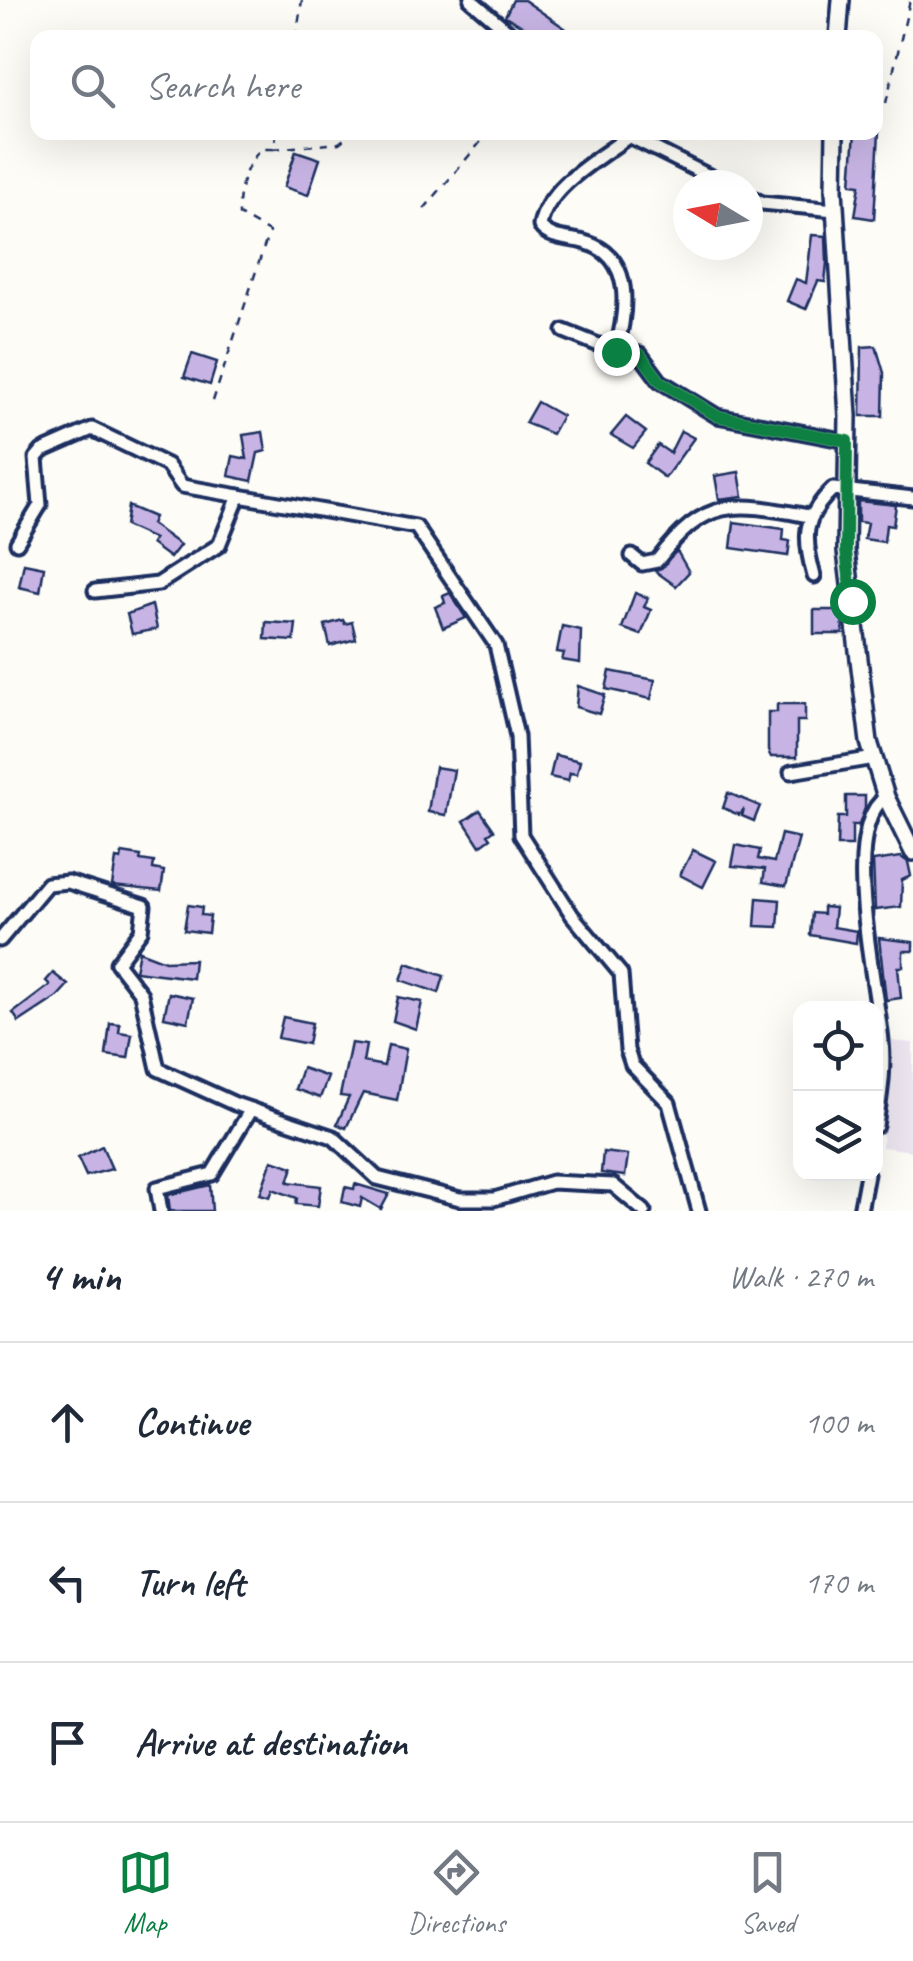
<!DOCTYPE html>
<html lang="en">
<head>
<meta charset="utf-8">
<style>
	:root { --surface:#fff; --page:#f6f6f7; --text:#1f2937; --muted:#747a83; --line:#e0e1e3; --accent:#0b8043 }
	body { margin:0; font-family:Caveat,sans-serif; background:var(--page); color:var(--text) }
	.controls { position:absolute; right:30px; bottom:30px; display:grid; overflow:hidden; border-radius:20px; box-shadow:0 10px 40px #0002 }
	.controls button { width:90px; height:90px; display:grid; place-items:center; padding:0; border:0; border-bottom:2px solid var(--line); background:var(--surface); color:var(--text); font:50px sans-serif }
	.compass { position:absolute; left:673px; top:170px; width:90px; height:90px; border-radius:50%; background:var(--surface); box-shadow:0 10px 40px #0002; rotate:280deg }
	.stop { position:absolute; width:30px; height:30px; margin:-22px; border:8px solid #0b8043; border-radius:50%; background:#fff }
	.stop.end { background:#0b8043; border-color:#fff; box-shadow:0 2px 10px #0008 }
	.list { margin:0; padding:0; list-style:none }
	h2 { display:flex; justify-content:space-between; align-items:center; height:130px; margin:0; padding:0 40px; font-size:42px }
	h2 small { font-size:32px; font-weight:400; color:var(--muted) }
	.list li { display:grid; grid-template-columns:65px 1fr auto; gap:30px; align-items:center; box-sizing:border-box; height:160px; padding:0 40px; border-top:2px solid var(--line) }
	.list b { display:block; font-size:38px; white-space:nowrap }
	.list em { font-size:32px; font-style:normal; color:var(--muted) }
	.icon { flex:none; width:55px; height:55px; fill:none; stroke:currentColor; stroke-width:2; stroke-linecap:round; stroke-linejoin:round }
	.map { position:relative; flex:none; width:913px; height:1211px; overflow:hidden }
	.search { position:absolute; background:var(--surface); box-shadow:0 10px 40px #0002; left:30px; right:30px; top:30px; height:110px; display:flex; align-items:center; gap:25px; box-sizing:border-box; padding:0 35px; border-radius:20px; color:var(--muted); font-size:38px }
	.sheet { height:610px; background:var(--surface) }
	nav { display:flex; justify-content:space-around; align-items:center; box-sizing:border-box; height:140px; border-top:2px solid var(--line); background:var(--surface); font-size:28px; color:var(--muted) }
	nav a { display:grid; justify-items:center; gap:5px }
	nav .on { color:var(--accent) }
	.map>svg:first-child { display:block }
</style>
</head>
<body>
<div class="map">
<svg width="913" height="1211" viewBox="0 0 913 1211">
	<rect width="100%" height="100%" fill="#fdfcf7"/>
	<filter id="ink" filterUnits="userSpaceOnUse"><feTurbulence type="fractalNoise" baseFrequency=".01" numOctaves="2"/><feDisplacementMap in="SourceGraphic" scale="20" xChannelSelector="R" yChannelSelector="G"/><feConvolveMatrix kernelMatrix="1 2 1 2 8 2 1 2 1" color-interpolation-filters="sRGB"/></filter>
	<g filter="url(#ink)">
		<polygon fill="#ede6f1" points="891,1041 913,1043 913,1151 882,1147"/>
		<g fill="#c7b4e4" stroke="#1b2f5e" stroke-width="2.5">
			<polygon points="513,0 524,0 566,29 561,38 543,38 505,16"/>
			<polygon points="855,132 879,132 874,219 855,216 860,185 851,184"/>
			<polygon points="296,151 320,159 308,195 284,187"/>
			<polygon points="812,235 826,236 827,263 825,282 818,281 806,309 787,301 796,279 806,283"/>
			<polygon points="876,346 884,373 883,416 861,416 862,347"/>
			<polygon points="192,354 217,362 210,385 184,377"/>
			<polygon points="537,402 562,416 552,434 525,423"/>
			<polygon points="626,417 646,432 633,448 611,435"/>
			<polygon points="681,431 694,438 665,478 645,463 658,445 670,453"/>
			<polygon points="263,432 266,451 258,453 252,481 229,476 233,456 247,459 243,435"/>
			<polygon points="739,472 743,496 719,499 715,476"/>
			<polygon points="858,501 896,505 893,526 886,525 884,542 864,539 867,523 858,522"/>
			<polygon points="128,506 154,517 151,524 180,545 170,558 151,544 154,539 125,526"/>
			<polygon points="734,522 784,529 783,540 790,541 788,556 731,548"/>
			<polygon points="677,551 689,572 676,586 655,571"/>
			<polygon points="24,563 44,567 40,592 19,587"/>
			<polygon points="450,593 466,618 443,628 435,607 445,603 443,596"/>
			<polygon points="635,593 648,598 644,607 651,610 641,635 622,628"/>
			<polygon points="152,605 157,629 132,634 127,614"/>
			<polygon points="814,610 842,610 843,634 814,634"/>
			<polygon points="343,620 345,624 352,622 356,639 330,646 325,625"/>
			<polygon points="266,622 296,624 294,641 265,639"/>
			<polygon points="562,626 581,630 580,663 562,660 564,653 557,652"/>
			<polygon points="610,671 655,680 651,699 606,689"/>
			<polygon points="578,686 605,695 599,714 576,707"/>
			<polygon points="777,704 805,704 805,721 797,721 797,757 771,757 768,751 768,712 777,712"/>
			<polygon points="555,755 580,761 577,774 570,773 568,781 550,777"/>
			<polygon points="435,767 454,770 446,815 428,812"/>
			<polygon points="728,793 760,806 754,821 742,816 744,809 739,815 723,808"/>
			<polygon points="846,796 865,796 865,808 859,825 852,825 852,846 837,846 838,817 846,817"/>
			<polygon points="480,810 494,830 488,834 491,838 480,846 464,821"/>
			<polygon points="781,834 799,838 786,886 763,882 765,869 732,866 736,845 760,850 758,859 774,862"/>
			<polygon points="693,850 716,861 703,887 680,875"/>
			<polygon points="122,853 141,856 140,860 154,862 153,869 164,871 161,891 112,886 116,859 121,860"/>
			<polygon points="901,857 908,862 911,876 902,880 901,907 875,910 873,861"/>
			<polygon points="757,898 780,900 778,927 755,926"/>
			<polygon points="188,905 202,907 201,915 210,916 208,933 184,930"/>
			<polygon points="823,907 835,908 833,927 857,931 856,943 810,935 812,913 823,914"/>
			<polygon points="879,938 913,942 913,951 903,951 903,967 898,967 901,998 886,1000"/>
			<polygon points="139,951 165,961 194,960 192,978 135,971"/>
			<polygon points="407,963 444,976 439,993 401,980"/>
			<polygon points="53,973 68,985 57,997 19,1022 13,1013 50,985 46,981"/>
			<polygon points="169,993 193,998 188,1022 164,1017"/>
			<polygon points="398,997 422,1002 416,1029 393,1021"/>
			<polygon points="283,1017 312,1023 308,1044 278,1038"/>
			<polygon points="110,1023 120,1024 119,1032 132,1034 128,1058 106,1055"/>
			<polygon points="351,1043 366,1045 363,1062 384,1066 388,1045 406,1049 397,1100 363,1093 346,1128 337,1124 349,1097 340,1096"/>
			<polygon points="302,1068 328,1077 320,1098 295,1089"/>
			<polygon points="102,1146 112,1169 86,1176 78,1158"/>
			<polygon points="603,1152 628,1155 625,1176 601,1173"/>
			<polygon points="272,1160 293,1167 288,1182 321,1186 318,1206 296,1204 297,1198 273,1189 270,1197 260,1194"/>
			<polygon points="355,1184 389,1194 381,1209 362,1198 360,1207 342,1202 345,1187 354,1189"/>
			<polygon points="210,1185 212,1211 170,1211 168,1195"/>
		</g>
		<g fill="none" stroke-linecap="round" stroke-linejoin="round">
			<defs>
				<g id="street">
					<polyline points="471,0 516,38"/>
					<polyline points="630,132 629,136 727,185"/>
					<polyline points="748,196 762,203 835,210"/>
					<polyline points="564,331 616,352 640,354 660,381 717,416 847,441"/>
					<path d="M616,352C626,314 636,256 584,242C569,238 549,239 540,226C546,187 600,158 629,136"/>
					<polyline points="17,543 40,505 36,458 42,451 92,429 167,465 182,486 416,527 496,645 517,736 521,835 572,915 621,974 627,1050 632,1065 669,1103 699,1211"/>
					<path d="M632,556L642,564L657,561C706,496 734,502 809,516"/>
					<path d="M814,576C803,537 803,517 833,489L913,498"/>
					<polyline points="95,591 158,584 219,545 239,496"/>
					<polyline points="791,772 874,758"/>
					<polyline points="0,940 47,884 68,882 144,906 141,931 117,963 141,994 158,1069 235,1104 333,1137 377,1178 460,1199 494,1199 552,1182 613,1185 644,1211"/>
					<path d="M876,1126C880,1097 885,1070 882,1042C878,990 838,828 886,797"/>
					<polyline points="161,1211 157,1188 212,1174 251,1109"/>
					<polyline points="860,1211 867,1174"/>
				</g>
				<g id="secondary">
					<polyline points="838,38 841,0"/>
					<polyline points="835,132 834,190 848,416 846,551 869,742 886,797 913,852"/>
				</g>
			</defs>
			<use href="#street" stroke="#1b2f5e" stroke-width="19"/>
			<use href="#secondary" stroke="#1b2f5e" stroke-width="22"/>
			<g stroke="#1b2f5e" stroke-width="2.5" stroke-dasharray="8 8" stroke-linecap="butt">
				<polyline points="296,38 302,0"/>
				<polyline points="481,38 489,26"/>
				<polyline points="886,103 910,0"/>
				<polyline points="273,149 339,143 353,132"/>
				<polyline points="424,209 489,132"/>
				<path d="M213,401L269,232L239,215C238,191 244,165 262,149H273L277,132"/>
			</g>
			<use href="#street" stroke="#fdfcf7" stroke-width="11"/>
			<use href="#secondary" stroke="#fdfcf7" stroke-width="15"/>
		</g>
	</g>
	<g fill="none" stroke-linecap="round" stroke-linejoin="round" filter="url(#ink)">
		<polyline stroke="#0b8043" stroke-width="12" points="616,352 640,354 660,381 717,416 847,441 846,551 852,601"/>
	</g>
</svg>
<div class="controls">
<button><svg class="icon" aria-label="locate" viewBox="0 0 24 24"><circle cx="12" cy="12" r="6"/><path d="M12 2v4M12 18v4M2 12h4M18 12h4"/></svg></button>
<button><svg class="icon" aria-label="layers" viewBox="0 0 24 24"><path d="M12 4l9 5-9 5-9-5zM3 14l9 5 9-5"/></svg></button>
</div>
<svg class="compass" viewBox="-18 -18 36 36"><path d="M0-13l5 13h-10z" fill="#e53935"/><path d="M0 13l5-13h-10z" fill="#747a83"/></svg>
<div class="stop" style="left:852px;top:601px"></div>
<div class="stop end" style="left:616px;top:352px"></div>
<div class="search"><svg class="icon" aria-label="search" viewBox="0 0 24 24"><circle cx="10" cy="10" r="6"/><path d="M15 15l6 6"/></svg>Search here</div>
</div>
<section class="sheet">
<h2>4 min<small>Walk · 270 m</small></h2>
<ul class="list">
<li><svg class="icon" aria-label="ahead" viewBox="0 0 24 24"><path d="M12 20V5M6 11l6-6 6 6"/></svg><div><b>Continue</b></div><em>100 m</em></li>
<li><svg class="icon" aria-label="left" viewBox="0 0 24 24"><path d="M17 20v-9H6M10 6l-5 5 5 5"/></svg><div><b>Turn left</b></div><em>170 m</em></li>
<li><svg class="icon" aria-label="arrive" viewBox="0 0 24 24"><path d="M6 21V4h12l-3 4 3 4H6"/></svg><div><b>Arrive at destination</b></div></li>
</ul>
</section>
<nav>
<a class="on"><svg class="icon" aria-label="map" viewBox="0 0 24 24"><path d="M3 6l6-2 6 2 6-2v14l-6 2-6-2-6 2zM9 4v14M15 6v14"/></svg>Map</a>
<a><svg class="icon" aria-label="directions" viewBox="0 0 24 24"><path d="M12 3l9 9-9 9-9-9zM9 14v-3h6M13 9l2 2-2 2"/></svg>Directions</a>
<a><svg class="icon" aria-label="saved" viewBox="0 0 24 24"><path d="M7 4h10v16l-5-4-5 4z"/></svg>Saved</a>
</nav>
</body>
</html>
